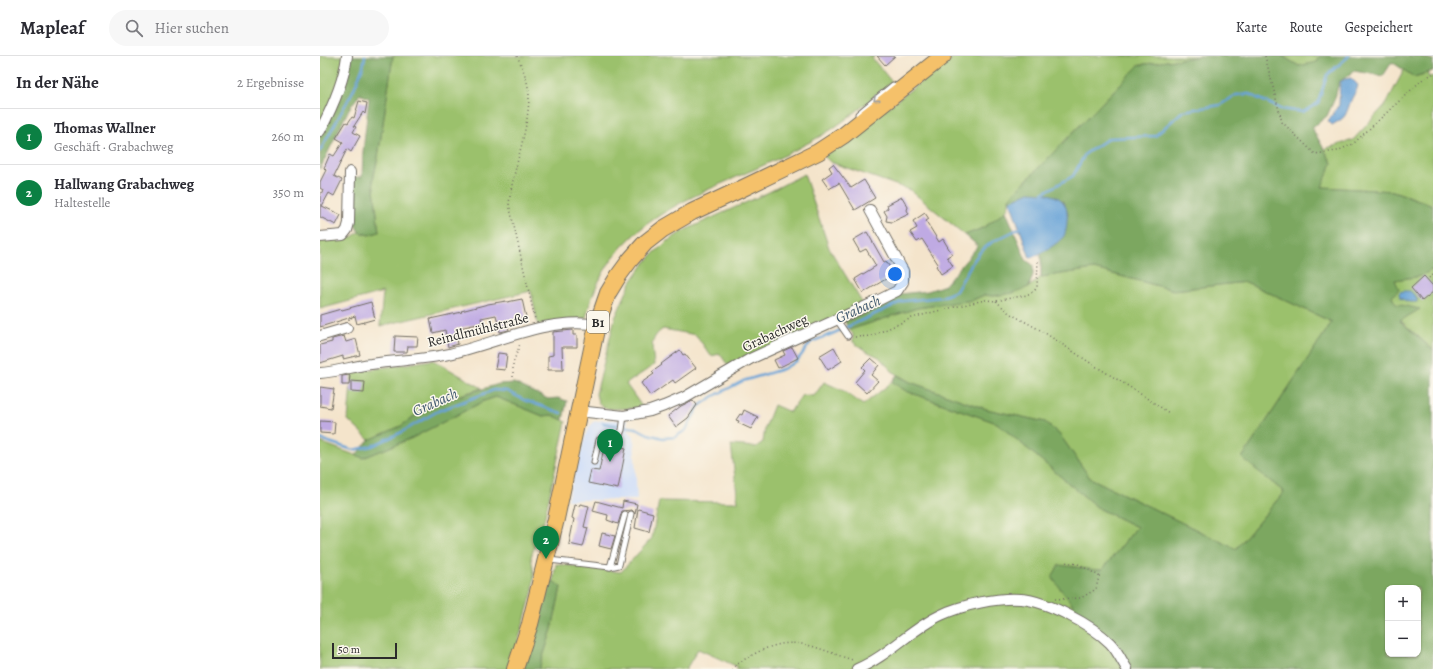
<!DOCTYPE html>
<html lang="de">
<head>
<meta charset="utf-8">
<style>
	:root { --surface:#fff; --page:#f7f7f7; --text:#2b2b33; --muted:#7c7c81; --line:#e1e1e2; --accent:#0b8043 }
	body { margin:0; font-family:Alegreya,serif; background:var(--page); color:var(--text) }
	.controls { position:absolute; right:12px; bottom:12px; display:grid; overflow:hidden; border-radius:8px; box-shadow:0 1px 3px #0004 }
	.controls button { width:36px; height:36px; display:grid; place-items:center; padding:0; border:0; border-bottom:1px solid var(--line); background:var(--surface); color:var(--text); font:20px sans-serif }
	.scale { position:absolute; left:12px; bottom:10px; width:65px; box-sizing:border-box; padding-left:4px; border:2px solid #2b2b2b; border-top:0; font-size:11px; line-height:14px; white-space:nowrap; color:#2b2b2b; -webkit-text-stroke:3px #fbf7ec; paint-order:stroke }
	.you { position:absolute; left:575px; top:218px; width:14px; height:14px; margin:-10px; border:3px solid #fff; border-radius:50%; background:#1a73e8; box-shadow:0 0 0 6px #1a73e833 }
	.badge { display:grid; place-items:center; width:26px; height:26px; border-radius:50%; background:var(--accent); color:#fff; font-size:13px; font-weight:700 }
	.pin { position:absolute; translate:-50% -33px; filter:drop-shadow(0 1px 2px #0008) }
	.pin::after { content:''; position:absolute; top:21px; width:14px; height:12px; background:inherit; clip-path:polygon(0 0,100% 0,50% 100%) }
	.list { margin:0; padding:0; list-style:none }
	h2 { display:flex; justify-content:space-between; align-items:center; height:52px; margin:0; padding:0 16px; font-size:17px }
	h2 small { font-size:13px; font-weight:400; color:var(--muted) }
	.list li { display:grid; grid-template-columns:26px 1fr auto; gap:12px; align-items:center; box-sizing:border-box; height:56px; padding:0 16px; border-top:1px solid var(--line) }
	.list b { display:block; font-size:15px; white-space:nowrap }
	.list p { margin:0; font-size:13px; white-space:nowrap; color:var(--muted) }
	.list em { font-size:13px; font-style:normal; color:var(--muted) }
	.icon { flex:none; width:22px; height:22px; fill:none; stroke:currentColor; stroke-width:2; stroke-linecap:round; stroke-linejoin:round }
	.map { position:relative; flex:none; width:1113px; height:613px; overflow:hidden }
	header { display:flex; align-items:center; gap:24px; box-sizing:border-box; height:56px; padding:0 20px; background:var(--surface); border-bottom:1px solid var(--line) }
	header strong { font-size:19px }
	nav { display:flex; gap:22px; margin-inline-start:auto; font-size:14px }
	.search { width:280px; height:36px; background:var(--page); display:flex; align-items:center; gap:10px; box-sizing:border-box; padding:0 14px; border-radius:22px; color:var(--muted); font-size:15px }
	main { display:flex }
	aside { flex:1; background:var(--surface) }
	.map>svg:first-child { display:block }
</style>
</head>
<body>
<header>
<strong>Mapleaf</strong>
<div class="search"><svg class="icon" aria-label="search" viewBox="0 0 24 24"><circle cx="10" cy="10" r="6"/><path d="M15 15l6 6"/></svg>Hier suchen</div>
<nav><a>Karte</a><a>Route</a><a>Gespeichert</a></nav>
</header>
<main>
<aside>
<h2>In der Nähe<small>2 Ergebnisse</small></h2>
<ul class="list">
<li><span class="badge">1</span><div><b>Thomas Wallner</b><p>Geschäft · Grabachweg</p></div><em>260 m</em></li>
<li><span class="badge">2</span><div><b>Hallwang Grabachweg</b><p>Haltestelle</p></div><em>350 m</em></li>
</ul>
</aside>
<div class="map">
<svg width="1113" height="613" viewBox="0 0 1113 613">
	<rect width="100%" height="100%" fill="#fbf7ec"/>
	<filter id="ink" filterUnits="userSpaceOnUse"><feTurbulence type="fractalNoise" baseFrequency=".025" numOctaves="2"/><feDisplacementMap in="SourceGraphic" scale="8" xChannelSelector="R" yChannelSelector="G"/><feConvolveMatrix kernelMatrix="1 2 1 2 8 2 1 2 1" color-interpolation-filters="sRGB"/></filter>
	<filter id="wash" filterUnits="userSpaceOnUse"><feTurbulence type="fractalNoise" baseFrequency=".012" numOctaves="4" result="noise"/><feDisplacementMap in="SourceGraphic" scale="16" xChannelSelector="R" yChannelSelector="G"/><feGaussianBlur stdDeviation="0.9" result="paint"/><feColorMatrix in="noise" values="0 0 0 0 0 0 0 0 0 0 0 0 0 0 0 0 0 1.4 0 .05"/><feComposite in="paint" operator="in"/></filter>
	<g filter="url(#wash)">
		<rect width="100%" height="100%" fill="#f4e4cb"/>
		<polygon fill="#cbdbf9" points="284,364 307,364 308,374 314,380 317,444 247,444 267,375 273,366"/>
		<g fill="#9bc16c" stroke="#63764c">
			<polygon points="0,0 24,0 28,6 0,74"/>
			<path d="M73,0H555L552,2L572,26C553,42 533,59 512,73C500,81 486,88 473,95C389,139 291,154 266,262L218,269L211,235L60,270L63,236L0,253V185L32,181L39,176L49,179L59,176L53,124L58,101Z"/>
			<path d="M635,0H882L819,9L689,142C693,160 659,174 645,179L590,134L510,106L504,100Z"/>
			<polygon points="962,0 1000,0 997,6 979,10"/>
			<polygon points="1084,14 1094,21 1108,17 1108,21 1113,20 1113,149 1073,135 1001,131 1012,107 1004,93 1033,84 1066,48"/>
			<path d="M484,118L509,192L543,248L409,311L400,298L391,300L376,279L343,273C328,283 333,293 334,309L306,328L323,352L292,353L283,352L278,346L276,338L295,262L311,226L323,209L335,196L348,185L363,175L449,136Z"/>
			<polygon points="774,213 854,234 926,226 1012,266 922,402 964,436 916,493 770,422 740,379 725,366 666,353 590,326 572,315 559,301 546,295 533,286 533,278 529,274 597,252 653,244 664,239 673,240 709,231 721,221"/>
			<polygon points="1113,213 1113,294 1080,264 1099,253 1075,248 1072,241 1079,233 1074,224 1101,220"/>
			<polygon points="113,304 162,332 128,343 114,349 93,361 81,370 49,384 28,364 32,316"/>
			<path d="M504,326L524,335L543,349L572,326L586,335L677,367L778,452L817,471L782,514H768L752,510L732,521C754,554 783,580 804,613H416L418,611L378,593L366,613H219L232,573L241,531L233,525L236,508L301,516L332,482L339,445L418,446L411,389L436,391L443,386L445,372L454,349L470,356L482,339L494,340Z"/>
			<polygon points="176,341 223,360 232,359 243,364 246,366 222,473 218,484 215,489 211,501 214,517 213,534 190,613 0,613 0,386 43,402 92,382 164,345"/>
		</g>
		<g fill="#7ca760" stroke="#546946" fill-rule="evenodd">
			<polygon points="24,0 73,0 58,101 53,124 59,176 49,179 39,176 30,159 33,121 42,121 43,96 49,42 40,38 29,53 0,113 0,74 24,24"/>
			<path d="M882,0H962L979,10L997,6L1000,0H1098L1113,4V15L1094,21L1072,6L1063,20L1034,15L1019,26L1015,42L1007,60L992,72L1012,107L1002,131L1073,135L1113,149V213L1101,220L1075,224L1079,233L1072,241L1076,248L1100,253L1080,265L1113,294V613H804C783,580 754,554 732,521L739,509C753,510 767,514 782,514L817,471L778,452L677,367L586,335L572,326L577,319L590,326L666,353L725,366L740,379L770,422L916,493L964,436L922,402L1012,266L926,226L854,234L774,213L721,221V198L743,180L748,158L743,145L735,140L709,136L690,145L689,142L819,9ZM1068,532H1098V598H1068Z"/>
			<polygon points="686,155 706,204 713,209 713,219 709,231 693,237 673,240 664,239 653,244 597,252 529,274 521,258 579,238 608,235 625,229 658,190 645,179 663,172"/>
			<polygon points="194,327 228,343 238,342 247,345 243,364 232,359 223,360 176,341 164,345 92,382 43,402 36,399 49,384 81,370 93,361 114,349 128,343 179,328"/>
			<polygon points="233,525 241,531 232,573 219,613 202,613 229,527"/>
		</g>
		<g fill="#66a2d7" stroke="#486681">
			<path d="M1031,22L1038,29C1037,36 1032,40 1030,47C1025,61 1026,61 1012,69L1008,65L1019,49L1020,26L1025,23Z"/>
			<path d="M709,136C730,137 750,139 747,165C747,169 746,176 744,180C738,188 719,199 710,202L690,145Z"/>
			<polygon points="1084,235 1090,235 1097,242 1097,246 1089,246 1080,242 1079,237 1080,236"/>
		</g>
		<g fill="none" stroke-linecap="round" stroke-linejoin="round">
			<g stroke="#66a2d7" stroke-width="2.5">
				<polyline points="0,95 33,35 43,11 45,0"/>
				<polyline points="723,137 753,120 765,98 789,82 835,80 863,55 900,49 916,39 929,38 961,53 983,56 998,47 1007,19 1029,0"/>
				<polyline points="283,367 316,372 328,378 343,382 355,381 366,374 379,350 394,340 423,325 463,313 477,305 491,286 512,278 583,245 622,241 636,235 652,207 660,196 672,186 702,171"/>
				<polyline points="0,383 33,394 52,390 80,377 118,355 174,334 187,335 204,344 241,357"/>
			</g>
		</g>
		<g id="blocks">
			<g fill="#bfaae3">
				<polygon points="557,0 575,0 565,9"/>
				<polygon points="39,45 47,47 45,58 43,56 34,70 36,71 33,76 40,80 31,96 27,93 14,120 22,124 14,140 9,137 2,150 21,159 16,169 0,161 0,140 3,134 0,132 0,126 6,114 4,112 10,98 14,100 23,86 16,82 26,66 28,67 32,61 34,62"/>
				<polygon points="513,108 531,132 544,124 555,142 535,154 519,127 509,133 502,123 512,116 509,111"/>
				<polygon points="582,141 588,151 587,154 589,158 572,166 566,165 567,160 564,155 568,152 567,149"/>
				<polygon points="605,157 609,163 606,165 619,186 623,183 632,198 627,201 633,210 621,218 616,210 618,208 602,183 597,186 590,176 597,172 593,165"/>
				<polygon points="547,176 564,206 566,205 574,218 543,237 535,223 556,210 546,193 540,196 533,184"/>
				<polygon points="1104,220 1113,230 1113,236 1102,245 1091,232"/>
				<polygon points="202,243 206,261 187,266 189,274 180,276 176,259 161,262 162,267 135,273 138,288 128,291 125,274 113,277 110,263 142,256 141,255 168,248 186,245 187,246"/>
				<polygon points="51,246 55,263 37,268 35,260 0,271 0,259 21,253 22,254"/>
				<polygon points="253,274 253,279 257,279 257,291 242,291 243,314 228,314 228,300 233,299 233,276"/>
				<polygon points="24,280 26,286 36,283 40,299 23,303 23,300 0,307 0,289 12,286 12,283"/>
				<polygon points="75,280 98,281 97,290 88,290 87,296 74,296"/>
				<polygon points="472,291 478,302 458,312 454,304 465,299 463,295"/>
				<polygon points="514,291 522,305 508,314 499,300"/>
				<polygon points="360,294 363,299 365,298 376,312 355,327 353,324 330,340 321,327 334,318 332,316 342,309 341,308"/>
				<polygon points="178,297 187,298 185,314 175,313"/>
				<polygon points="551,302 559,309 551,319 558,325 547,337 535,326 545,314 542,311"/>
				<polygon points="30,319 29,329 22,329 22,320"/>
				<polygon points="31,325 45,326 44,337 31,336"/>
				<polygon points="0,331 14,333 11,352 0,350"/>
				<polygon points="373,344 377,349 368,362 356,371 348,360 361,350"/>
				<polygon points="424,354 438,361 431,373 418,367 419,365 416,364 420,358 422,359"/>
				<polygon points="0,365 15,366 14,378 0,377"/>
				<polygon points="285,387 306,392 298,433 268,427 271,414 279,415"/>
				<polygon points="276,445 302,452 303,445 317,448 315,458 312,454 302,455 298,468 287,464 288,459 273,455"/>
				<polygon points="260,448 269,450 264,471 268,472 263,491 249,488 254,463 252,462 255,449 259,450"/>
				<polygon points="318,453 333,457 329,476 315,472"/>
				<polygon points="282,477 295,480 291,493 279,490"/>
			</g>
		</g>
	</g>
	<g filter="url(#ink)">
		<use href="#blocks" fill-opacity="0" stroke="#716c63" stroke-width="1"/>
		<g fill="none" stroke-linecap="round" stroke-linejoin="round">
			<defs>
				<g id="service">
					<polyline points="539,63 538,58 573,29 580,32"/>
					<polyline points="517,264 528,280"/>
					<polyline points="274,406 279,384 283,382 299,381 302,374 304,360"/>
					<polyline points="229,504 290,511 305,458"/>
					<polyline points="290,511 299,509 311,458"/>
				</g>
				<g id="minor">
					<path d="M0,75C12,52 24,26 27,0"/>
					<polyline points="0,181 23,179 27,174 29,167 30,116"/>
					<polyline points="0,280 27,272"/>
					<path d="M0,317C17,316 34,310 51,308C77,304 103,304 129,298C175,288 229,260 277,269"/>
					<polyline points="258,355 304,360 330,355 344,350 365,341 430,303 551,248 577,235 583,226 583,215 550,154"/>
					<path d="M537,613C568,600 591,573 621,559C642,549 678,541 701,543C727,545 772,569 790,587C797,594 802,605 807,613"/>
				</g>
				<polyline id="primary" points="195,613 210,568 236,463 277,269 288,237 299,219 310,204 325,187 343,173 372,156 419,134 498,96 524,79 623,0"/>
			</defs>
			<use href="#service" stroke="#716c63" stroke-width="7"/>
			<use href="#minor" stroke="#716c63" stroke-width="12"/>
			<use href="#primary" stroke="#716c63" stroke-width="18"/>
			<g stroke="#716c63" stroke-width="1.5" stroke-dasharray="1 3" stroke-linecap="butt">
				<path d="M197,0C203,12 209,28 209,41C208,78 193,112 189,148L215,263"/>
				<polyline points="945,0 962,66 995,98 1017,95 1033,88 1104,22 1113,18"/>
				<polyline points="1109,222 1113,219"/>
				<polyline points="676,245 689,257 722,275 772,308 813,333 849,357"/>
				<polyline points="29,264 29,262 35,261"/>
				<polyline points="535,281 551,280 592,262 617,255 665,244 676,245 707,239 715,234 717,230 718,203"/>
				<polyline points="193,321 193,307 200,288"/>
				<polyline points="735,543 761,542 776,533 779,520 758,508 744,506"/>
				<path d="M412,613C419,606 428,601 438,596C476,577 496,593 533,604"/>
			</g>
			<use href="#service" stroke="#fff" stroke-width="5"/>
			<use href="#minor" stroke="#fff" stroke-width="10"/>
			<use href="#primary" stroke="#f5c16b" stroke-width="16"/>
		</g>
		<defs><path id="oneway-chevron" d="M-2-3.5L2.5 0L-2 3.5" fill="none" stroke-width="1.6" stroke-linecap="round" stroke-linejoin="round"/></defs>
		<use stroke="#a0a0a0" href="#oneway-chevron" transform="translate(556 43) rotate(140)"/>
	</g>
	<g text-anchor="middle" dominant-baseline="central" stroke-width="3" stroke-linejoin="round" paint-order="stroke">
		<rect fill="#fbf7ec" stroke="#696865" stroke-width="1" x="267" y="255" width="22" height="22" rx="3"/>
		<g font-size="13" font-weight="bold" fill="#2b2b2b">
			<text x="278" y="266">B1</text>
		</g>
		<g font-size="14" fill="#2b2b2b" stroke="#fbf7ec">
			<text transform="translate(158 274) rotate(-14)">Reindlmühlstraße</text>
			<text transform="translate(455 277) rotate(-25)">Grabachweg</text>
		</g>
		<g font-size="15" font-style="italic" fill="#435b70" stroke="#fbf7ec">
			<text transform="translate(538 253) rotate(-24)">Grabach</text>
			<text transform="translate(115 346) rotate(-24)">Grabach</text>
		</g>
	</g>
</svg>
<div class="controls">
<button>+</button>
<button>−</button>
</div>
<div class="scale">50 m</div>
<div class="you"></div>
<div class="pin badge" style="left:290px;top:406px">1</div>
<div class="pin badge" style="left:226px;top:503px">2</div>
</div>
</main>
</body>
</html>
